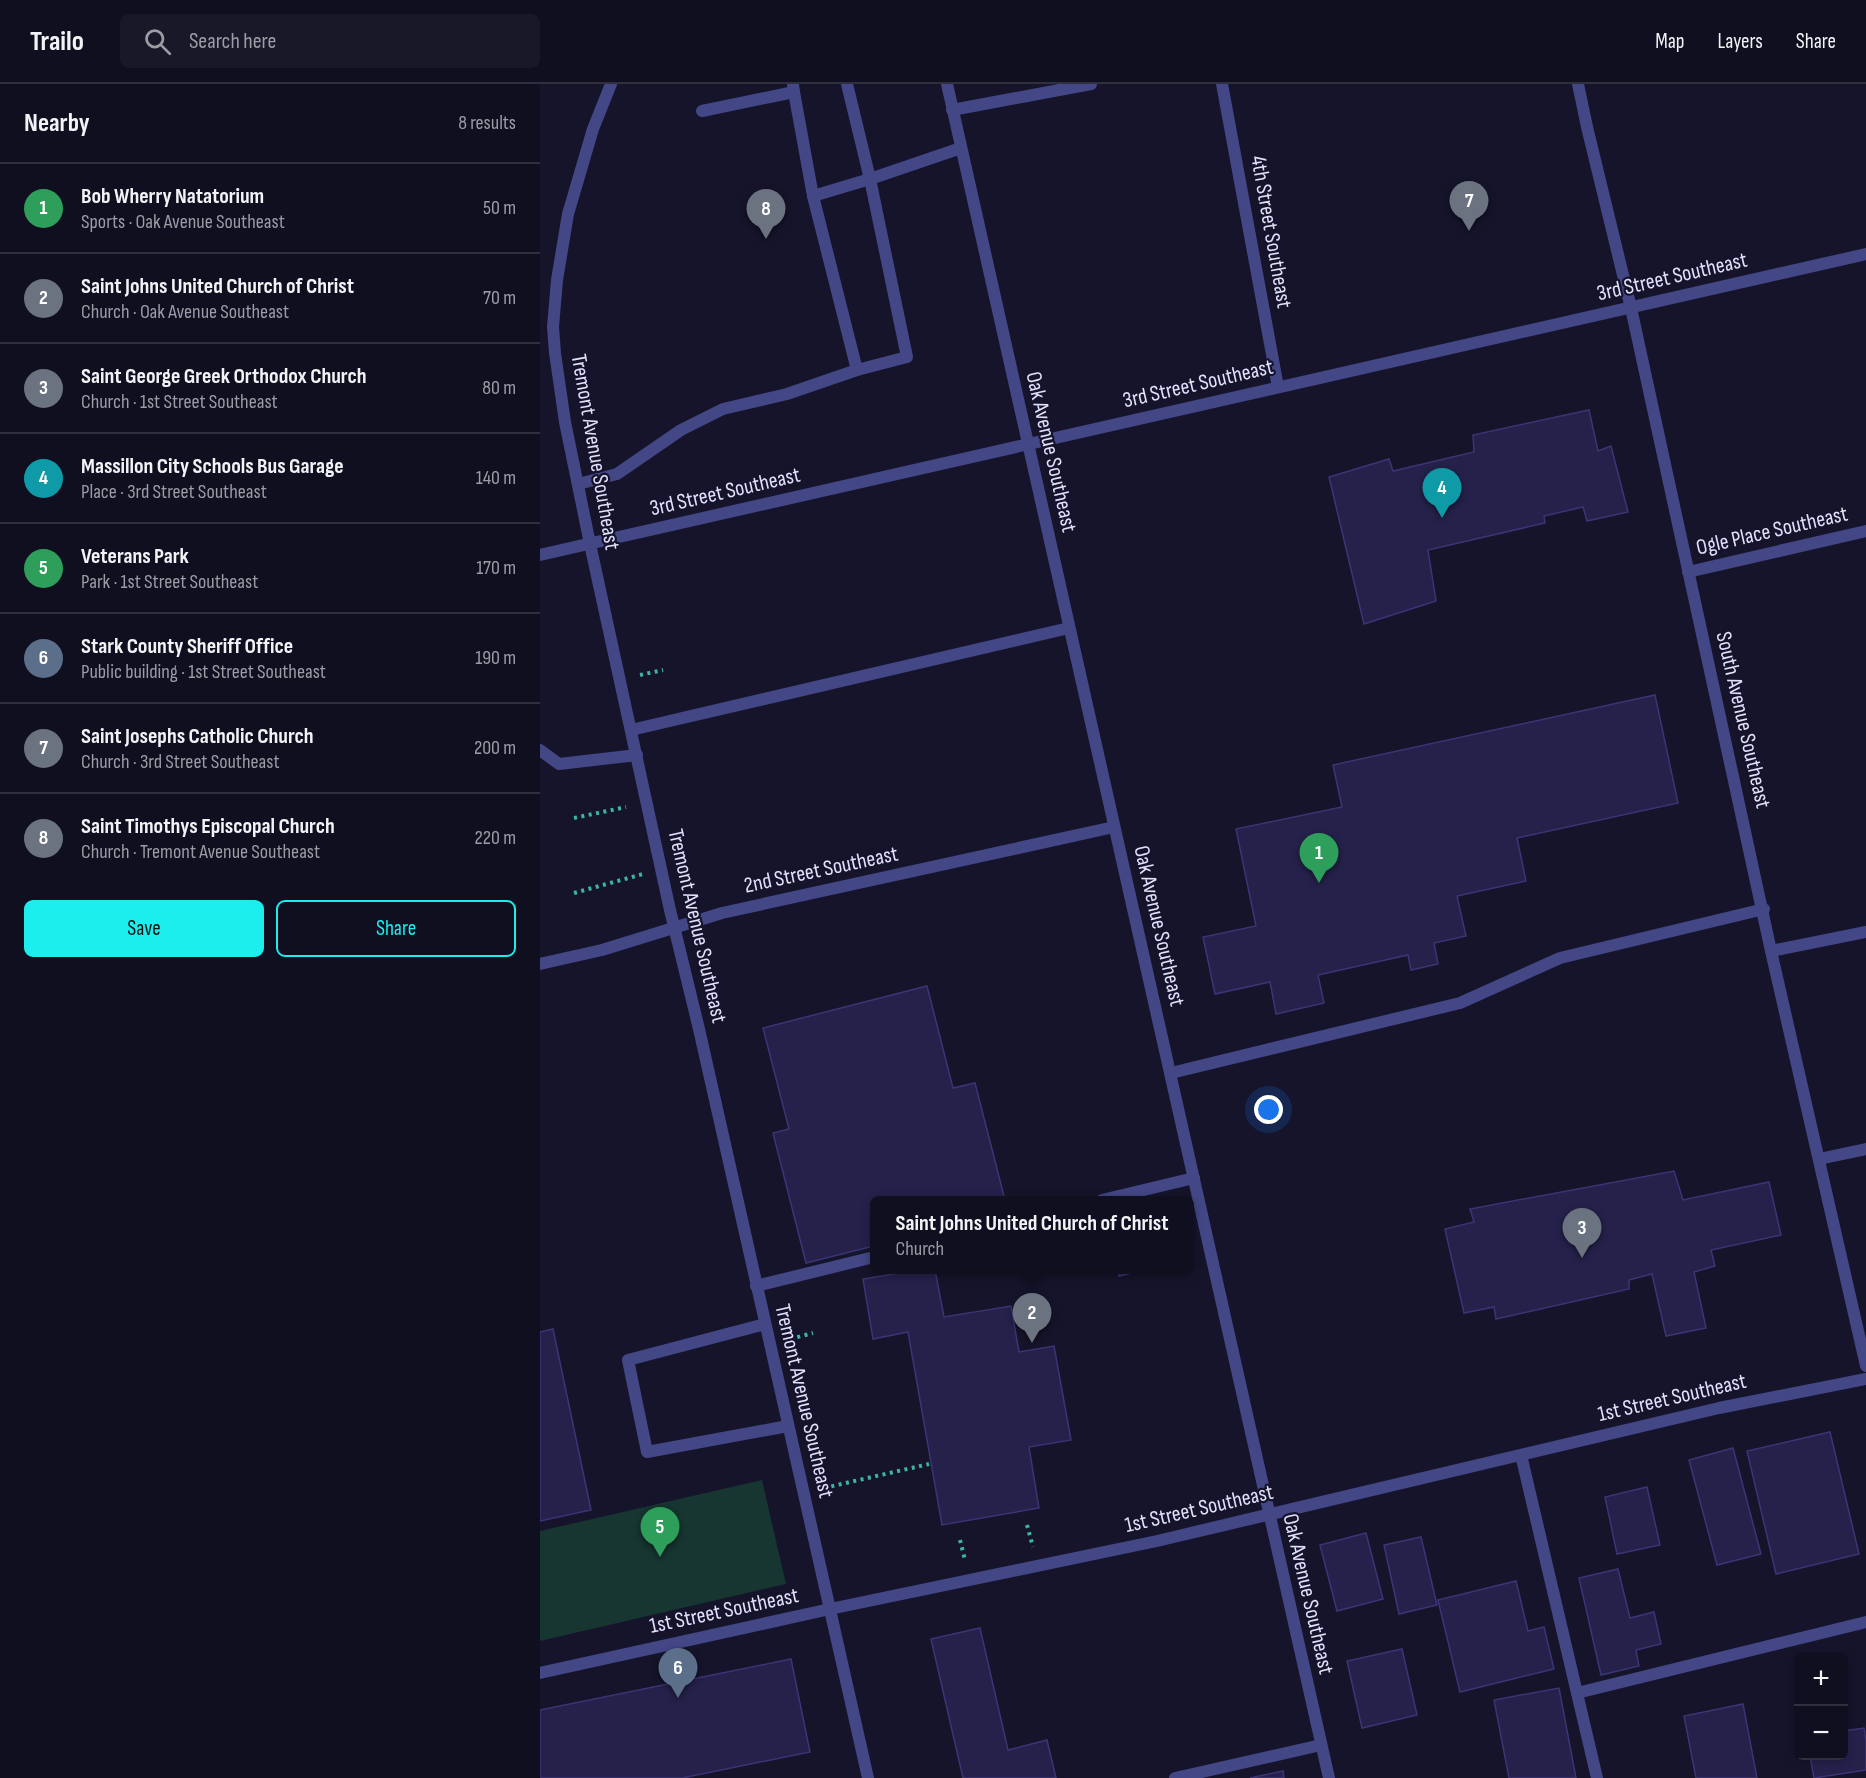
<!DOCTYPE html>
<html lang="en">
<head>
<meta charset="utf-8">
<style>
	:root { --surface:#100f20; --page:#191829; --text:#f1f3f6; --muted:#9c9ca5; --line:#302f3e; --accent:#1beeed }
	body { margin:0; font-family:"Sofia Sans Condensed",sans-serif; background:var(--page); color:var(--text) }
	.controls { position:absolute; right:18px; bottom:18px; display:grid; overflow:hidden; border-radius:9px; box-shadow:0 3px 9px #0003 }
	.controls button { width:54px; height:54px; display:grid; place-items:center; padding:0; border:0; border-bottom:2px solid var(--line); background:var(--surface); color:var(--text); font:30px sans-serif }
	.you { position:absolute; left:729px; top:1026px; width:21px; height:21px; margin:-15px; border:4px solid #fff; border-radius:50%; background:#1a73e8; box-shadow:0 0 0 9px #1a73e833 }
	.badge { display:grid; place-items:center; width:39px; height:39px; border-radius:50%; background:var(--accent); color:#fff; font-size:20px; font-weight:700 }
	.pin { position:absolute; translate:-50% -50px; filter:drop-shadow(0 2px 3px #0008) }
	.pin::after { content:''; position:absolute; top:32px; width:21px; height:18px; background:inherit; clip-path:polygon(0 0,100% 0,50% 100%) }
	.popup { position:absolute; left:330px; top:1112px; width:324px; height:78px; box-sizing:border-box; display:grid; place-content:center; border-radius:9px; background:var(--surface); filter:drop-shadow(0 2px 4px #0005); font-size:20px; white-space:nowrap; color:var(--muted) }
	.popup b { font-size:22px; color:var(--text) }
	.popup::after { content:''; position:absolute; left:50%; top:100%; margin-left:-12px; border:12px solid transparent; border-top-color:var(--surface) }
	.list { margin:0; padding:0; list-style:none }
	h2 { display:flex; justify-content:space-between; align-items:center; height:78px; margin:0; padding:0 24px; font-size:26px }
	h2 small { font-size:20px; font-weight:400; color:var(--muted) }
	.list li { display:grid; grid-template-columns:39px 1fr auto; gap:18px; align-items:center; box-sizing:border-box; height:90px; padding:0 24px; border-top:2px solid var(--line) }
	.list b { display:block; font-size:22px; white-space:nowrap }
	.list p { margin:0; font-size:20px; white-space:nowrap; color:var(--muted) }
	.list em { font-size:20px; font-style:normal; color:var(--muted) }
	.actions { display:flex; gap:12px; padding:18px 24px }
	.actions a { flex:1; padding:14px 0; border:2px solid var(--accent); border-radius:9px; text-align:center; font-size:21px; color:var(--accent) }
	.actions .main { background:var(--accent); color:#111 }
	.icon { flex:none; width:33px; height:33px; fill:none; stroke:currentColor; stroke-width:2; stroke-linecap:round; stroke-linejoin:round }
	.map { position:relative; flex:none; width:1326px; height:1694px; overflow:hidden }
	header { display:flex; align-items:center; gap:36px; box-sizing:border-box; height:84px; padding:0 30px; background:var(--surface); border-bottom:2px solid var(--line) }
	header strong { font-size:28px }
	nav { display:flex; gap:33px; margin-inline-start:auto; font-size:21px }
	.search { width:420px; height:54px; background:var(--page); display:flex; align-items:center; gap:15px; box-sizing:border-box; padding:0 21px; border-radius:9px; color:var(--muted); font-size:22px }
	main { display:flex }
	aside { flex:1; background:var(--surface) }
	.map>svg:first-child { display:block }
</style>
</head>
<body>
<header>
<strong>Trailo</strong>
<div class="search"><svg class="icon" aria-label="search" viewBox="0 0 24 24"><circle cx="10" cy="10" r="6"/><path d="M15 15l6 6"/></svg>Search here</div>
<nav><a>Map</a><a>Layers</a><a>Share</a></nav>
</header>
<main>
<aside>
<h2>Nearby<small>8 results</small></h2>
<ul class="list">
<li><span class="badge" style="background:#2e9e5b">1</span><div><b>Bob Wherry Natatorium</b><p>Sports · Oak Avenue Southeast</p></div><em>50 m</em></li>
<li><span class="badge" style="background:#6b7280">2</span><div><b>Saint Johns United Church of Christ</b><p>Church · Oak Avenue Southeast</p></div><em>70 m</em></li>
<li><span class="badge" style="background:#6b7280">3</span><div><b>Saint George Greek Orthodox Church</b><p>Church · 1st Street Southeast</p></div><em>80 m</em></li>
<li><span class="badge" style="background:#0f9aa8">4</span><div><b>Massillon City Schools Bus Garage</b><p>Place · 3rd Street Southeast</p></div><em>140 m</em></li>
<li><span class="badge" style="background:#2e9e5b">5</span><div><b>Veterans Park</b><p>Park · 1st Street Southeast</p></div><em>170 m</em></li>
<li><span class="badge" style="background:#5c6f8a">6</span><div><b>Stark County Sheriff Office</b><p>Public building · 1st Street Southeast</p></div><em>190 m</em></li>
<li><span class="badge" style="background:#6b7280">7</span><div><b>Saint Josephs Catholic Church</b><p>Church · 3rd Street Southeast</p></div><em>200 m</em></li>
<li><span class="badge" style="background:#6b7280">8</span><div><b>Saint Timothys Episcopal Church</b><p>Church · Tremont Avenue Southeast</p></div><em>220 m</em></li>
</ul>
<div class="actions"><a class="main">Save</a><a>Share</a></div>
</aside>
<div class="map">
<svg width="1326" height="1694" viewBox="0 0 1326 1694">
	<rect width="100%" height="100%" fill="#15142b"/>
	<polygon fill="#173531" points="222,1396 246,1500 0,1557 0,1447"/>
	<g fill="#25214b" stroke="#3b3575" stroke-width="1.5">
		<polygon points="1049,326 1058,367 1071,362 1088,428 1047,437 1043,423 1004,432 1005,439 888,466 896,517 824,540 789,393 849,375 853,387 934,368 933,351"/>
		<polygon points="1115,611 1138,719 977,754 986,797 917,812 926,852 894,859 898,880 871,886 868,871 778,891 784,919 736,930 730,898 675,910 663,853 716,842 696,745 802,723 793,681"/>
		<polygon points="387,902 413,1004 435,999 465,1116 334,1116 334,1162 266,1179 233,1049 249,1045 223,944"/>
		<polygon points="1134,1087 1143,1116 1229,1098 1241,1151 1171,1166 1175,1182 1154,1188 1166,1244 1126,1252 1112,1190 1089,1196 1089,1205 956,1235 954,1223 924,1229 905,1145 934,1138 930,1125"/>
		<polygon points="378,1186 395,1186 404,1233 471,1222 479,1268 514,1262 531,1356 489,1363 499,1424 402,1441 368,1248 333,1255 323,1195"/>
		<polygon points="577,1186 604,1186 579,1192"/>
		<polygon points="13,1245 51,1426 0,1437 0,1248"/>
		<polygon points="1290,1348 1319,1470 1236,1490 1207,1367"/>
		<polygon points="1193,1364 1221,1470 1177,1481 1149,1376"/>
		<polygon points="1107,1403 1120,1461 1077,1470 1065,1413"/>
		<polygon points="826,1449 843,1515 797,1527 780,1461"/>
		<polygon points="881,1453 897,1521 859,1530 844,1461"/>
		<polygon points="1078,1485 1090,1534 1114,1528 1121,1560 1096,1566 1099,1582 1061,1591 1039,1494"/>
		<polygon points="976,1497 988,1547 1004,1543 1014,1585 920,1608 898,1516"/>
		<polygon points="440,1544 468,1666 507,1656 516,1694 423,1694 391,1555"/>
		<polygon points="862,1565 877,1631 822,1644 807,1577"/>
		<polygon points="251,1575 270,1668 142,1694 0,1694 0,1626"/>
		<polygon points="1019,1604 1036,1694 969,1694 954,1616"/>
		<polygon points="1203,1620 1217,1694 1156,1694 1144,1632"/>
		<polygon points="1324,1644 1326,1656 1326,1686 1274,1694 1270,1672 1304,1672 1304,1647"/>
		<polygon points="743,1687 744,1694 710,1694"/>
	</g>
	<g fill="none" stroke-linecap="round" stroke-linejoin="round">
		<g stroke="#3bb6a2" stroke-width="4" stroke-dasharray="3 4.5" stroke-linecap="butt">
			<polyline points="100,591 123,586"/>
			<polyline points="34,734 86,723"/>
			<polyline points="34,809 103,790"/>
			<polyline points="250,1255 273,1249"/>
			<polyline points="284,1404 389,1380"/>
			<polyline points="487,1441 493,1463"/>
			<polyline points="420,1456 425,1476"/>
		</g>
		<g stroke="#434786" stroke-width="12">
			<polyline points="254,8 273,112 317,286 367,273 330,95 421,64"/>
			<polyline points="162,27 254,8 253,1"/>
			<polyline points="273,112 330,95 307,0"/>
			<polyline points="38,400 77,390 141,346 183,325 247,310 317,286"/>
			<polyline points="91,646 529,544"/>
			<polyline points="0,666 19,680 97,671"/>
			<polyline points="631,989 920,919 1020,874 1224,825"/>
			<polyline points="1279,1075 1326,1065"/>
			<polyline points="562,1116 654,1094"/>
			<polyline points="216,1202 334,1173"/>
			<polyline points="225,1240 88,1276 107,1368 248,1342"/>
			<polyline points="981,1371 1057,1694"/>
			<polyline points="1037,1609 1326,1538"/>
			<polyline points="635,1694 781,1661"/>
		</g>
		<g stroke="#434786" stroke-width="12">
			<polyline points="407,0 789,1694"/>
			<polyline points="682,0 738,303"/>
			<polyline points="1038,0 1047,43 1091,224 1231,867 1326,1282"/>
			<polyline points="412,26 551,0"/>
			<polyline points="1148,488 1326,447"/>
			<polyline points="1231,867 1326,848"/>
			<polyline points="0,880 62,866 182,829 574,743"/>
			<polyline points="290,1525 617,1457 1179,1324 1326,1295"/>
		</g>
		<g stroke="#434786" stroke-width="12">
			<polyline points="71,0 53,45 28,130 17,196 13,243 15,269 25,338 50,460 130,826 159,945 328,1694"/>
			<polyline points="0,471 1326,170"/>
			<polyline points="0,1589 290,1525"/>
		</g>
	</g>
	<g text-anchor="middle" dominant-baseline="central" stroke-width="4.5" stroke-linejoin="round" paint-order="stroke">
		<g font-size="22" fill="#e1e0fd" stroke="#15142b">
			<text transform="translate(731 148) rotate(80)">4th Street Southeast</text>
			<text transform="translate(1132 193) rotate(-13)">3rd Street Southeast</text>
			<text transform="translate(658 300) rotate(-13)">3rd Street Southeast</text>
			<text transform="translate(55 368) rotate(80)">Tremont Avenue Southeast</text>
			<text transform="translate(511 368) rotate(77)">Oak Avenue Southeast</text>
			<text transform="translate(185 408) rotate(-13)">3rd Street Southeast</text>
			<text transform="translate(1232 447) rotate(-13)">Ogle Place Southeast</text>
			<text transform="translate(1203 636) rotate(77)">South Avenue Southeast</text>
			<text transform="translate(281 786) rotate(-12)">2nd Street Southeast</text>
			<text transform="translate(157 842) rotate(77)">Tremont Avenue Southeast</text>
			<text transform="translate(619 842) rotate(77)">Oak Avenue Southeast</text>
			<text transform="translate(1132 1314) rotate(-13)">1st Street Southeast</text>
			<text transform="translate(264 1317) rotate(77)">Tremont Avenue Southeast</text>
			<text transform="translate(659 1425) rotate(-13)">1st Street Southeast</text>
			<text transform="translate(768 1510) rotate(77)">Oak Avenue Southeast</text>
			<text transform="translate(184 1527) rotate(-12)">1st Street Southeast</text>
		</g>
	</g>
</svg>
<div class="controls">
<button>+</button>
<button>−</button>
</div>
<div class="you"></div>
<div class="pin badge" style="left:779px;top:799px;background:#2e9e5b">1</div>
<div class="pin badge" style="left:492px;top:1259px;background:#6b7280">2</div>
<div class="popup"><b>Saint Johns United Church of Christ</b>Church</div>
<div class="pin badge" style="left:1042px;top:1174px;background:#6b7280">3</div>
<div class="pin badge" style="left:902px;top:434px;background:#0f9aa8">4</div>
<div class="pin badge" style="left:120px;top:1473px;background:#2e9e5b">5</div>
<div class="pin badge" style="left:138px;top:1614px;background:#5c6f8a">6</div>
<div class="pin badge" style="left:929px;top:147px;background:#6b7280">7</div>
<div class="pin badge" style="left:226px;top:155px;background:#6b7280">8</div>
</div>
</main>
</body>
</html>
